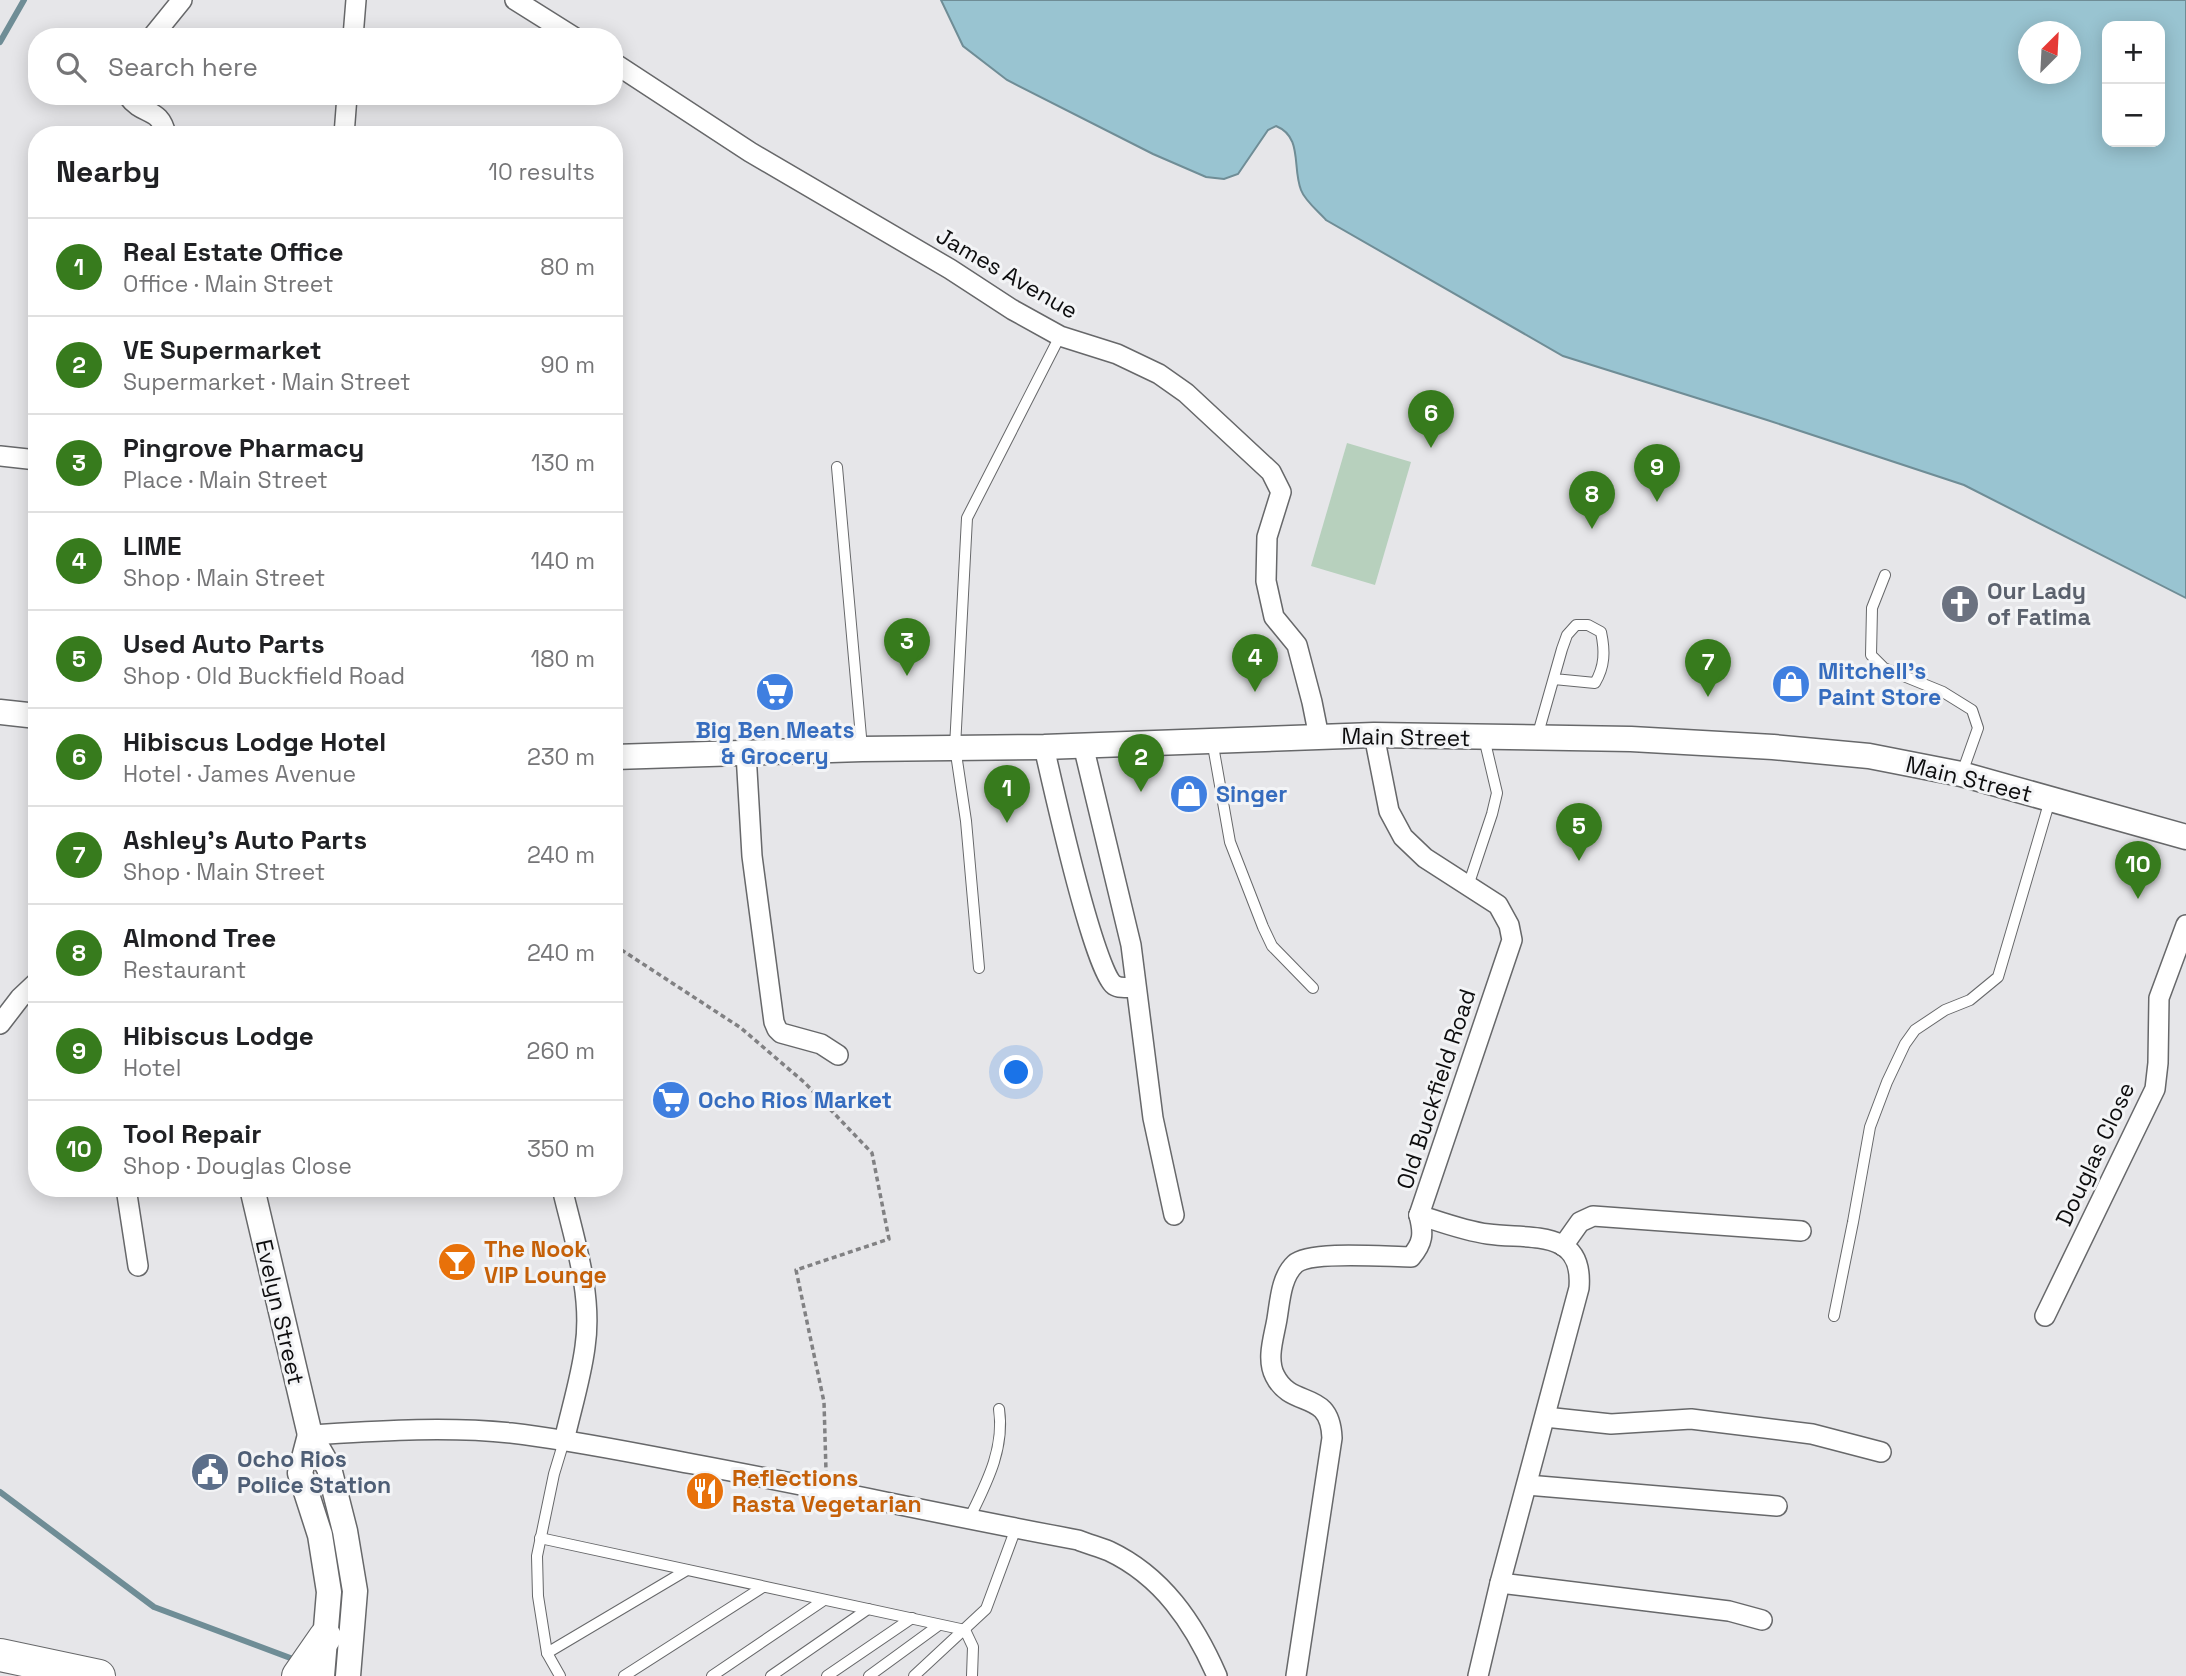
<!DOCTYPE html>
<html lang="en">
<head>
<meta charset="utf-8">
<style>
	:root { --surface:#fff; --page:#f6f6f6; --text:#202124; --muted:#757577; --line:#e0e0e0; --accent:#377b1d }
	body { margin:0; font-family:"Space Grotesk",sans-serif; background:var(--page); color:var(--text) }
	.controls { position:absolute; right:21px; top:21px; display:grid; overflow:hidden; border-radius:14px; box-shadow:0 4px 18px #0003 }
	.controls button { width:63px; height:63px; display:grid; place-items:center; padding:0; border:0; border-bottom:2px solid var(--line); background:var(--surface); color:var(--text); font:35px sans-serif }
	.compass { position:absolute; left:2018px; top:21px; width:63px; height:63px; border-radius:50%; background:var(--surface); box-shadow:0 4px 18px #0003; rotate:24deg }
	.you { position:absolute; left:1017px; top:1073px; width:24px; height:24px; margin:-18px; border:5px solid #fff; border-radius:50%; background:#1a73e8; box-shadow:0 0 0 10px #1a73e833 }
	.badge { display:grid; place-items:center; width:46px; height:46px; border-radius:50%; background:var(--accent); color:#fff; font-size:23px; font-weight:700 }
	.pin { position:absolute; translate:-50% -58px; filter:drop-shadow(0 2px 4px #0008) }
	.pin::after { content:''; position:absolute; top:37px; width:24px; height:21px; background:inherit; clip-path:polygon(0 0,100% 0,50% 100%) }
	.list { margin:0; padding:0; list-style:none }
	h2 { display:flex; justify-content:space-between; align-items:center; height:91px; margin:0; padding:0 28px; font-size:30px }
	h2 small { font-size:23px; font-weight:400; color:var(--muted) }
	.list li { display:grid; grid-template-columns:46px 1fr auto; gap:21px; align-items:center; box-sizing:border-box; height:98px; padding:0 28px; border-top:2px solid var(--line) }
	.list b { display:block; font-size:26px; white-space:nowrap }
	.list p { margin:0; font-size:23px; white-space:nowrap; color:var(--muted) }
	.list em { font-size:23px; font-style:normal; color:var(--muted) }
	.icon { flex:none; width:38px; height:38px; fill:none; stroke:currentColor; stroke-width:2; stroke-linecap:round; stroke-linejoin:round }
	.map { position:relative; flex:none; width:2186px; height:1676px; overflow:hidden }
	.search { position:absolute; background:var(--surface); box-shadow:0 4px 18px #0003; left:28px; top:28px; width:595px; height:77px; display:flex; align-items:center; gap:18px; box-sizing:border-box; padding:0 24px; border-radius:28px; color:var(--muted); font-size:26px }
	.panel { position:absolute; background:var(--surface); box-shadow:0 4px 18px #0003; left:28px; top:126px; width:595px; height:1071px; border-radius:28px }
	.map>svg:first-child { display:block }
</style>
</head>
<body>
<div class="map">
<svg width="2186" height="1676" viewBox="0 0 2186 1676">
	<rect width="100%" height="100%" fill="#e6e6e9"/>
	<polygon fill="#b7d0bd" points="1347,443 1411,462 1375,585 1311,566"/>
	<path fill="#99c4d1" stroke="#6f8d96" stroke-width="2" fill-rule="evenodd" d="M941,0H2186V598L1964,485L1767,420L1563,356L1326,220C1319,212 1305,201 1301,190C1292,167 1303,137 1276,126L1268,130L1238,174L1224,179L1206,177L1153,154L1007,80L963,46ZM2107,26H2160V142H2107ZM2028,32H2070V74H2028Z"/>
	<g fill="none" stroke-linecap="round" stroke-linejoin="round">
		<g stroke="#6f8d96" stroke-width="6">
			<polyline points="0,42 24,0"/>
			<polyline points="0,1492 154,1607 293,1659"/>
		</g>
		<defs>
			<g id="service">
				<polyline points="837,467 862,748"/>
				<polyline points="1885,575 1872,608 1871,655 1884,668 1943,692 1972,710 1978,728 1962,773"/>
				<path d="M1537,737L1562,649L1567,635L1576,625H1588L1601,632C1605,651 1605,666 1595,683L1554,679"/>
				<polyline points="1212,740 1230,842 1263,927 1272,946 1313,988"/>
				<polyline points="1468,886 1492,814 1497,793 1484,738"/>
				<polyline points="979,968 966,821 955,747 967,518 1060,336"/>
				<polyline points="1834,1316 1853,1222 1870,1127 1887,1082 1905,1044 1915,1030 1945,1010 1970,1000 1998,977 2050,800"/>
				<path d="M969,1519C986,1484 1005,1449 999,1409"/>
				<polyline points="540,1538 965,1630 973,1647 972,1676"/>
				<polyline points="547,1653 687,1570"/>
				<polyline points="560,1676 547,1653 538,1596 537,1556 554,1474 564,1441"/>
				<polyline points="624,1676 763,1587"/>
				<polyline points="712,1676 824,1600"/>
				<polyline points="771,1676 868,1609"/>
				<polyline points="827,1676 912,1618"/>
				<polyline points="869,1676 939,1625"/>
				<polyline points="914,1676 986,1609 1016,1528"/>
			</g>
			<g id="minor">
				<polyline points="515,0 574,37"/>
				<polyline points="152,37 182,0"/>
				<polyline points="353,37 356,0"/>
				<polyline points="614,63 750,152 950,269 1013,310 1060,336 1117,354 1159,374 1186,393 1271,472 1281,492 1267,537 1266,581 1274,617 1297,645 1312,702 1319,737"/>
				<path d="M128,96C143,117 160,106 166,135"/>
				<polyline points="344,135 347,96"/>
				<polyline points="0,456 37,460"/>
				<polyline points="1374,735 1389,811 1403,837 1425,858 1498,905 1509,925 1512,940 1419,1215"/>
				<polyline points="1083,745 1131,945 1153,1118 1174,1215"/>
				<path d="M1044,747C1052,782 1094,971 1114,985C1120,989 1129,987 1135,987"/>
				<polyline points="746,753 752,856 774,1022 777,1029 781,1033 821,1044 838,1055"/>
				<polyline points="0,1024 20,998 37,982"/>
				<polyline points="126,1188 138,1266"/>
				<path d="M562,1188C574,1239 593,1294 585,1347C581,1378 571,1410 564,1441"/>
				<path d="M1419,1215C1441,1222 1465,1231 1488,1234C1528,1240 1584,1227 1579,1288L1500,1583L1478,1676"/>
				<polyline points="1563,1246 1580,1222 1593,1216 1801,1231"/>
				<polyline points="2045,1316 2155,1089 2158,1063 2159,998 2186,925"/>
				<polyline points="1545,1417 1611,1424 1691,1419 1812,1434 1881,1452"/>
				<path d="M310,1435C376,1431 444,1426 511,1433C572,1440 633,1453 693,1464C822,1488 949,1516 1078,1540C1088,1544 1099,1547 1109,1551C1162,1576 1194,1623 1217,1676"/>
				<polyline points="1527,1485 1777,1506"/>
				<polyline points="1500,1583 1729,1611 1762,1620"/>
				<path d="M1296,1676L1332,1438C1330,1388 1292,1410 1275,1376C1266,1359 1274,1337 1277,1319C1280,1301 1281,1277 1295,1264C1310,1250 1388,1257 1411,1257C1423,1243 1424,1234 1419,1215"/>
			</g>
			<g id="tertiary">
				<polyline points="0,712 37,716"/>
				<polyline points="614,757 862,749 1044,747 1374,735 1631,739 1773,747 1869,756 1961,774 2186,837"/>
				<polyline points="252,1188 310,1435 329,1468 345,1531 355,1591 348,1676"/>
				<polyline points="310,1435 300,1473 320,1535 329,1592 322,1676"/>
			</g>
			<g id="primary">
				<polyline points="0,1655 99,1676"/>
				<polyline points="298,1676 325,1637"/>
			</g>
		</defs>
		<use href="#service" stroke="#67686a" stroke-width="12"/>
		<use href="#minor" stroke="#67686a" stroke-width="22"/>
		<use href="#tertiary" stroke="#67686a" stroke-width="27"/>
		<use href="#primary" stroke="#67686a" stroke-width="34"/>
		<polyline stroke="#818183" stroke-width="3.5" stroke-dasharray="5 3.5" stroke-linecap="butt" points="614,945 741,1028 805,1083 872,1153 889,1239 796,1270 824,1402 826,1471"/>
		<use href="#service" stroke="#fff" stroke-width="10"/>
		<use href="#minor" stroke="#fff" stroke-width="19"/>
		<use href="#tertiary" stroke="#fff" stroke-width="24"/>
		<use href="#primary" stroke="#fff" stroke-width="32"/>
	</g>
	<defs>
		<symbol id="church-disc" viewBox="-11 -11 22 22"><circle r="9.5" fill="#6b7280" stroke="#f3f4f6"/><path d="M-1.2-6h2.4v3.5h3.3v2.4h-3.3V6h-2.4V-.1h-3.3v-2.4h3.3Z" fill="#fff"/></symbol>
		<symbol id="shop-disc" viewBox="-11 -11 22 22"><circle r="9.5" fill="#3f7fe0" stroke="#f3f4f6"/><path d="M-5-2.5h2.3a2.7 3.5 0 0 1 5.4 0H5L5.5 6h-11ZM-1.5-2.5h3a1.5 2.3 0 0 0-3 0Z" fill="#fff"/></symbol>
		<symbol id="supermarket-disc" viewBox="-11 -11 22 22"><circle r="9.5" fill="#3f7fe0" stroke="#f3f4f6"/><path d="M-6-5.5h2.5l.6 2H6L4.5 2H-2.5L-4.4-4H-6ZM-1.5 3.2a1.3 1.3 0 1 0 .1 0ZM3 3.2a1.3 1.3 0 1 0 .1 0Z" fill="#fff"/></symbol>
		<symbol id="bar-disc" viewBox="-11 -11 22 22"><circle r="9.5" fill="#e8710a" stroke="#f3f4f6"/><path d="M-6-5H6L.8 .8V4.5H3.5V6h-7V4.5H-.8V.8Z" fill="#fff"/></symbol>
		<symbol id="civic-disc" viewBox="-11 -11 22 22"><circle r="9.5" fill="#5c6f8a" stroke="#f3f4f6"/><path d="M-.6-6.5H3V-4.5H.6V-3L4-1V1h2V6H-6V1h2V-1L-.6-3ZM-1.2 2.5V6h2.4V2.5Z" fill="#fff"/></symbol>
		<symbol id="restaurant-disc" viewBox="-11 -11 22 22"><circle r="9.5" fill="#e8710a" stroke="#f3f4f6"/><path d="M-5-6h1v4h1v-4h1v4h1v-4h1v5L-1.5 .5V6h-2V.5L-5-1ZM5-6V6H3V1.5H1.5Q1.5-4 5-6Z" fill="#fff"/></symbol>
	</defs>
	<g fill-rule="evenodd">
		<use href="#church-disc" x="1938" y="582" width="44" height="44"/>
		<use href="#shop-disc" x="1769" y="662" width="44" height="44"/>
		<use href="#supermarket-disc" x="753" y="670" width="44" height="44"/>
		<use href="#shop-disc" x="1167" y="772" width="44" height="44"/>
		<use href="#supermarket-disc" x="649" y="1078" width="44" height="44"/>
		<use href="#bar-disc" x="435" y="1240" width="44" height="44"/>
		<use href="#civic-disc" x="188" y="1450" width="44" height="44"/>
		<use href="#restaurant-disc" x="683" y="1469" width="44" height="44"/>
	</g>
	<g text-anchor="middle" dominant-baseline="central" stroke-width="6" stroke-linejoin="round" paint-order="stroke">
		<g font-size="23" fill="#0d0d0e" stroke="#f3f4f6">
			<text transform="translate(1007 273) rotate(30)">James Avenue</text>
			<text transform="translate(1406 737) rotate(1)">Main Street</text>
			<text transform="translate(1969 779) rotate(14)">Main Street</text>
			<text transform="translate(1436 1089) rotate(-72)">Old Buckfield Road</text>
			<text transform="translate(2095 1154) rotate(-65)">Douglas Close</text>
			<text transform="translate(280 1312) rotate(77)">Evelyn Street</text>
		</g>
		<g font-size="23" font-weight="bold" fill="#5b616d" stroke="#f3f4f6" text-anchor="start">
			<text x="1987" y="591">Our Lady<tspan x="1987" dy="26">of Fatima</tspan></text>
		</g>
		<g font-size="23" font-weight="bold" fill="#366cbe" stroke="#f3f4f6" text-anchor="start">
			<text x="1818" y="671">Mitchell's<tspan x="1818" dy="26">Paint Store</tspan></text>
			<text x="775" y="730" text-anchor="middle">Big Ben Meats<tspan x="775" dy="26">&amp; Grocery</tspan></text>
			<text x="1216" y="794">Singer</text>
			<text x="698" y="1100">Ocho Rios Market</text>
		</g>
		<g font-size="23" font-weight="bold" fill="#c56008" stroke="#f3f4f6" text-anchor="start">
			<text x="484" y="1249">The Nook<tspan x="484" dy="26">VIP Lounge</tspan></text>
			<text x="732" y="1478">Reflections<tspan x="732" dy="26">Rasta Vegetarian</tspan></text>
		</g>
		<g font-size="23" font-weight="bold" fill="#4e5e75" stroke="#f3f4f6" text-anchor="start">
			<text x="237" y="1459">Ocho Rios<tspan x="237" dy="26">Police Station</tspan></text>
		</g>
	</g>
</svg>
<div class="controls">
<button>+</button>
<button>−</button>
</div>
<svg class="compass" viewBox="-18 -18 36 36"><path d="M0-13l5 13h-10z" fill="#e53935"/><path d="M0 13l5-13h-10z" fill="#757577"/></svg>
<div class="you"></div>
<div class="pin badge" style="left:1007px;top:823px">1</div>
<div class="pin badge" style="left:1141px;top:792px">2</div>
<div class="pin badge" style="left:907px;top:676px">3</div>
<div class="pin badge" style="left:1255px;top:692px">4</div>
<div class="pin badge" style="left:1579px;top:861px">5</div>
<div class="pin badge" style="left:1431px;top:448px">6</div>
<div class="pin badge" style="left:1708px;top:697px">7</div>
<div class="pin badge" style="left:1592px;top:529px">8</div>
<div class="pin badge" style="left:1657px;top:502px">9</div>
<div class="pin badge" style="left:2138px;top:899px">10</div>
<div class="search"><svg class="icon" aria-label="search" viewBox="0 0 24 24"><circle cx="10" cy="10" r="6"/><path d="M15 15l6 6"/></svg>Search here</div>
<section class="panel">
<h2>Nearby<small>10 results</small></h2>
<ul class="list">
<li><span class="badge">1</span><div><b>Real Estate Office</b><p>Office · Main Street</p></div><em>80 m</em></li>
<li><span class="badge">2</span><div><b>VE Supermarket</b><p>Supermarket · Main Street</p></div><em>90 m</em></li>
<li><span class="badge">3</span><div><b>Pingrove Pharmacy</b><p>Place · Main Street</p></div><em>130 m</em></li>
<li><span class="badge">4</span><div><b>LIME</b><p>Shop · Main Street</p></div><em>140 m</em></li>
<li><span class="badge">5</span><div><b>Used Auto Parts</b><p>Shop · Old Buckfield Road</p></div><em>180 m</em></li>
<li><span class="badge">6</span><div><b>Hibiscus Lodge Hotel</b><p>Hotel · James Avenue</p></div><em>230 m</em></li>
<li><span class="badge">7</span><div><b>Ashley's Auto Parts</b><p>Shop · Main Street</p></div><em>240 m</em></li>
<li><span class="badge">8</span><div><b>Almond Tree</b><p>Restaurant</p></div><em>240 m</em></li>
<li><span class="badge">9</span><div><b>Hibiscus Lodge</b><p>Hotel</p></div><em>260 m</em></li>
<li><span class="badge">10</span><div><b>Tool Repair</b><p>Shop · Douglas Close</p></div><em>350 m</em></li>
</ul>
</section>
</div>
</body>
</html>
